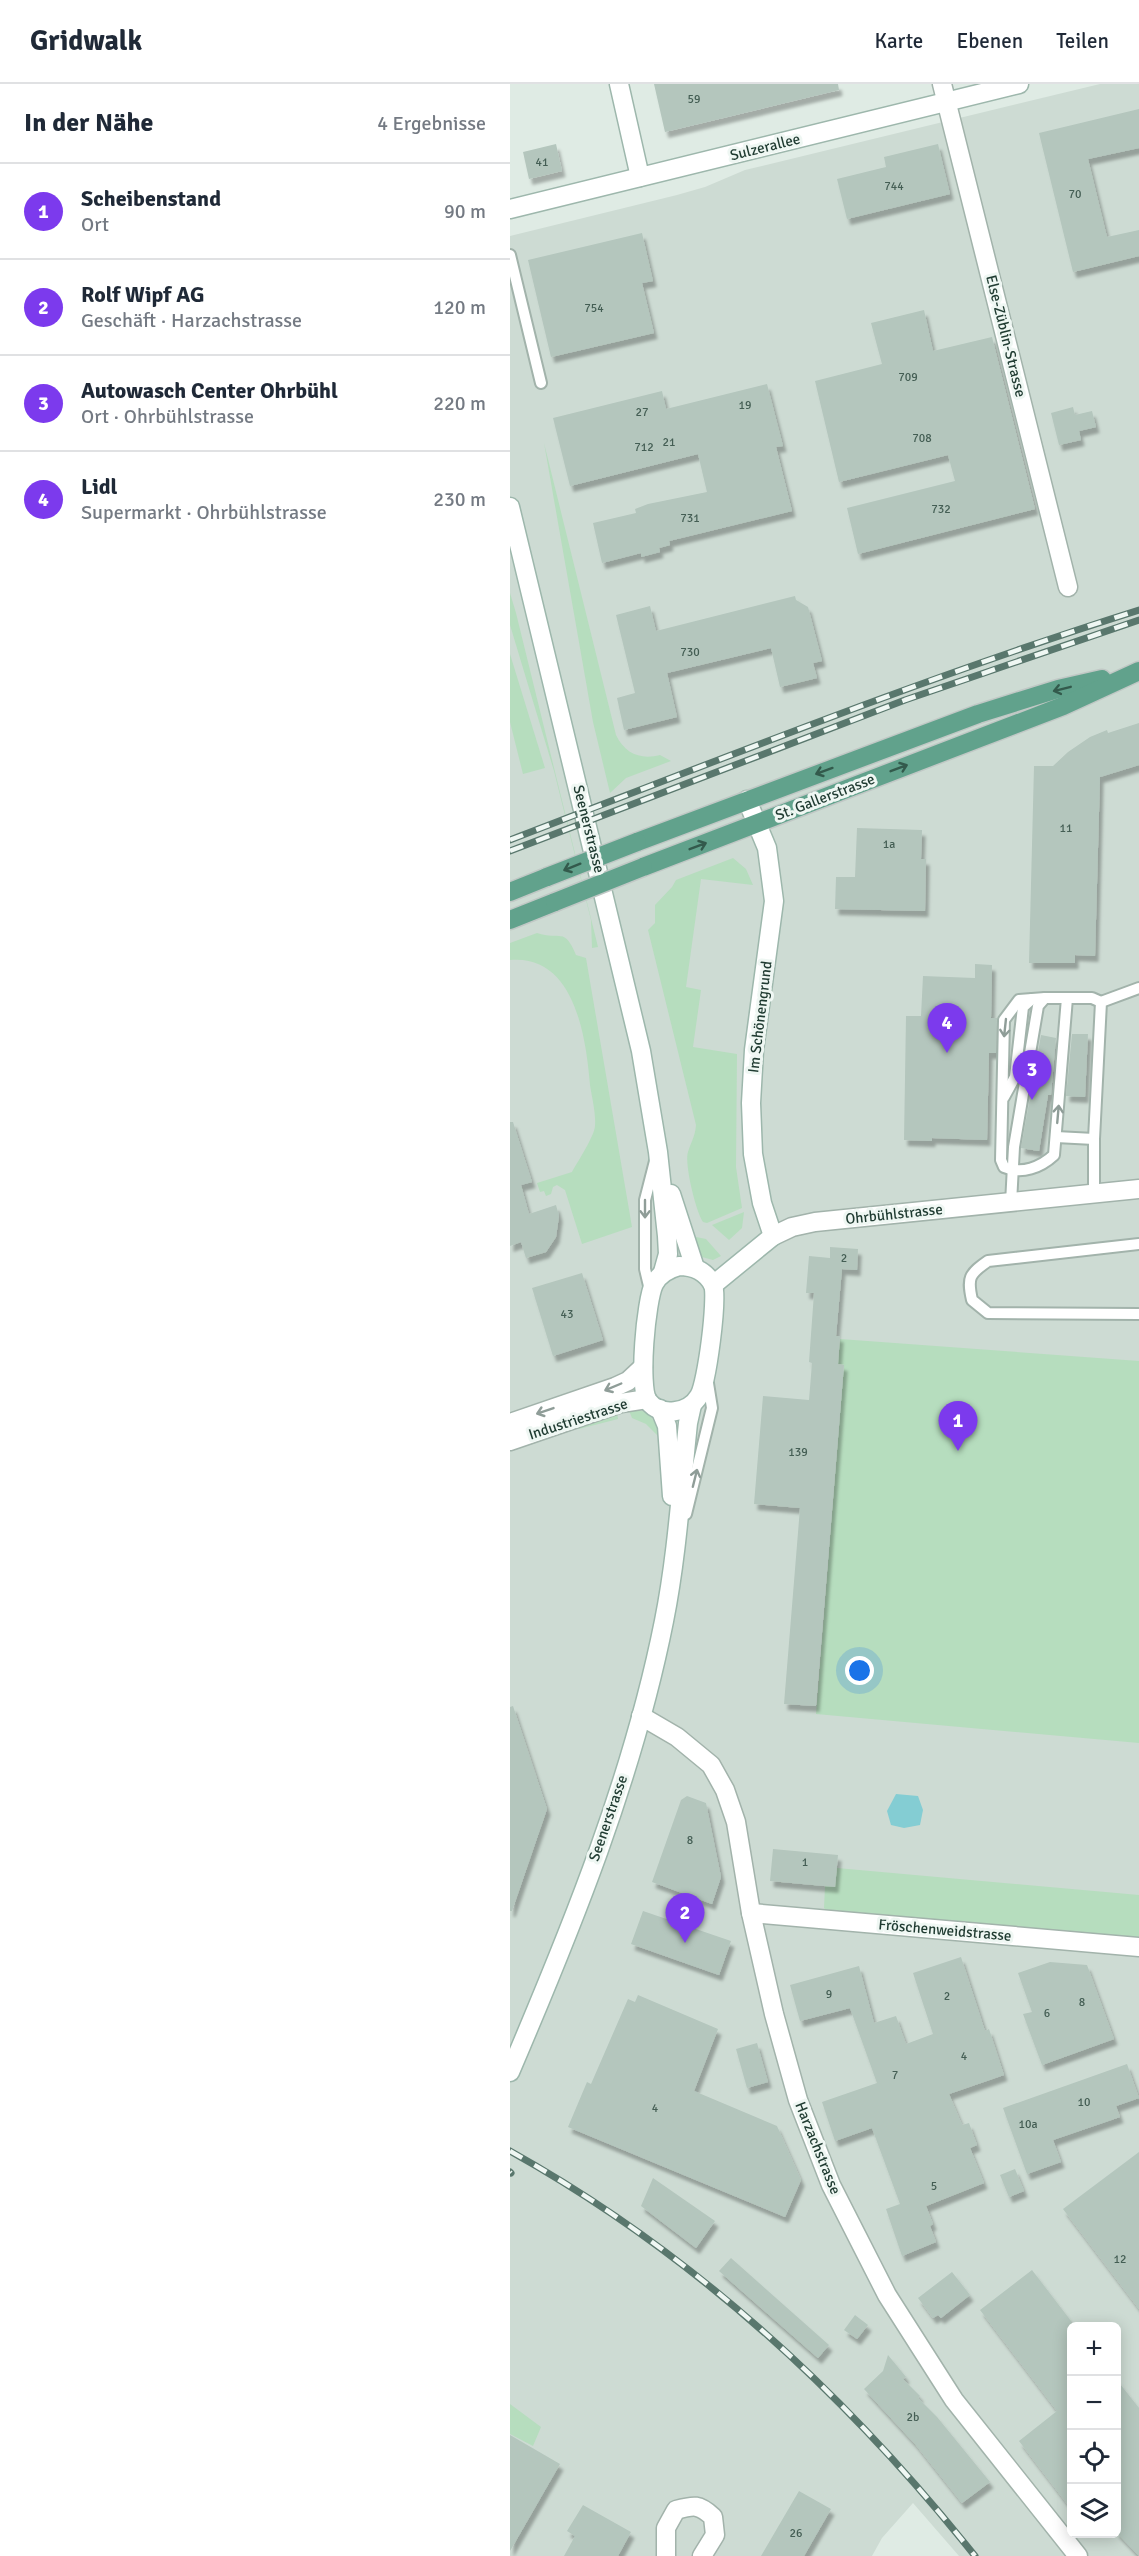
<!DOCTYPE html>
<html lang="de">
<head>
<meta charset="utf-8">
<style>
	:root { --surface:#fff; --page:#f6f6f7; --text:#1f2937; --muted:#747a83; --line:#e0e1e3; --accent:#7c3aed }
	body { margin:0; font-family:Signika,sans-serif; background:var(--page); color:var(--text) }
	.controls { position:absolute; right:18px; bottom:18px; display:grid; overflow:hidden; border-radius:9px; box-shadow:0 3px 15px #0003 }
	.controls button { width:54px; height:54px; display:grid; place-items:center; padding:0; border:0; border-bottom:2px solid var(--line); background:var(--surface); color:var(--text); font:30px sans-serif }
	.you { position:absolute; left:350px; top:1587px; width:21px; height:21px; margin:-15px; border:4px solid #fff; border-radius:50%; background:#1a73e8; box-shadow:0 0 0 9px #1a73e833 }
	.badge { display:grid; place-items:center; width:39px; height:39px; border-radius:50%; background:var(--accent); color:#fff; font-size:20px; font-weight:700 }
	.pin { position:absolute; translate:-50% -50px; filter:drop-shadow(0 2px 3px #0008) }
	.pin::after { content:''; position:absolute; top:32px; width:21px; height:18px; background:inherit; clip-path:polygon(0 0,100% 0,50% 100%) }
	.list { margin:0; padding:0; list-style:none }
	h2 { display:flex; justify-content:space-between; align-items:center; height:78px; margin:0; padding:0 24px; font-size:26px }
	h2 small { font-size:20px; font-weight:400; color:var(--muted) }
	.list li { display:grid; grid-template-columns:39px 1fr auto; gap:18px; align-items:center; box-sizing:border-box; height:96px; padding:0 24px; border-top:2px solid var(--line) }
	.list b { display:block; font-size:22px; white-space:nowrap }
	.list p { margin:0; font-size:20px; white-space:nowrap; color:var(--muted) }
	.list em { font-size:20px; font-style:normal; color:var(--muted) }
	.icon { flex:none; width:33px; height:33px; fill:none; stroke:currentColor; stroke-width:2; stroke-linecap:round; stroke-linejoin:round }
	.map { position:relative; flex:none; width:629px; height:2472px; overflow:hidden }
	header { display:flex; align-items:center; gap:36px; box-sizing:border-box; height:84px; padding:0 30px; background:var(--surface); border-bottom:2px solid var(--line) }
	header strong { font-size:28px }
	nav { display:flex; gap:33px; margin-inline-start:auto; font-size:21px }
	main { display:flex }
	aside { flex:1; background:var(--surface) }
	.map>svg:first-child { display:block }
</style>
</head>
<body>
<header>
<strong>Gridwalk</strong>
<nav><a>Karte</a><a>Ebenen</a><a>Teilen</a></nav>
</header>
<main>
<aside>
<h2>In der Nähe<small>4 Ergebnisse</small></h2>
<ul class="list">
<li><span class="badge">1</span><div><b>Scheibenstand</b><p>Ort</p></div><em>90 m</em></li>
<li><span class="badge">2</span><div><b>Rolf Wipf AG</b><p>Geschäft · Harzachstrasse</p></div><em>120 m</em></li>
<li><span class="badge">3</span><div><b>Autowasch Center Ohrbühl</b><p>Ort · Ohrbühlstrasse</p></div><em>220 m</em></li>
<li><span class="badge">4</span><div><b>Lidl</b><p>Supermarkt · Ohrbühlstrasse</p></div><em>230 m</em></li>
</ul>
</aside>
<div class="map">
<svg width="629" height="2472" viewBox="0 0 629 2472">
	<defs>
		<filter id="shadow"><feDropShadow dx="3.5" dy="6" stdDeviation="1.5" flood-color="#0004"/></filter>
	</defs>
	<rect width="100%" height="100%" fill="#dfebe4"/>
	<path fill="#cddbd3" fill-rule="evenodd" d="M590,0H629V2472H449L403,2419L372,2454L362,2472H0V152L167,111L195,103L235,86ZM562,2242H606V2450H562Z"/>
	<g fill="#b6ddbe">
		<path d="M34,359L106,651C115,670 131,676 150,671L161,677L116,694L100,709L83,638Z"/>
		<polygon points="0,509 6,529 88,863 82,864 81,836 44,687 0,541"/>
		<polygon points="0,570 35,684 13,690 0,638"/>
		<path d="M223,774L236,785L243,801L191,795L176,903L191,906L183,963L227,970L226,1083L232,1124L197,1139L193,1138C186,1128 174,1079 178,1068C181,1058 185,1053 186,1041L138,846L145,839V821L162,803L166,796Z"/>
		<path d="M27,849C51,857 54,842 66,871L76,874L122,1143L72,1160L55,1106L47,1101L43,1103L41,1110L36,1112L34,1107L30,1108L27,1099L62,1088C68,1077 84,1053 85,1042C86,1029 82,1014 80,1001C76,954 65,870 0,876V859Z"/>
		<polygon points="234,1128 232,1144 219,1156 202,1141"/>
		<polygon points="181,1152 196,1155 211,1172 203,1176 192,1173"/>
		<polygon points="330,1255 629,1277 629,1659 306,1630 334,1281 328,1280"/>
		<path d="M118,1324C136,1325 147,1334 149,1353L136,1340L122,1334Z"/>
		<polygon points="107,1326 108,1335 69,1345 65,1341"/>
		<polygon points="327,1784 629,1811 629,1863 326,1837 314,1824 315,1802 325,1802"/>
		<polygon points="0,2320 31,2343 23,2362 0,2350"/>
	</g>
	<polygon fill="#84cdd3" points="386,1710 408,1712 413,1726 410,1741 394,1744 381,1741 377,1727"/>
	<g fill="#b4c6bd" filter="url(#shadow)">
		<polygon points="144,0 328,0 329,6 155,48"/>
		<polygon points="629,25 629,64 578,75 597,153 629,146 629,172 563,188 529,49"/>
		<polygon points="46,60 52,87 19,95 13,68"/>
		<polygon points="428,60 440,110 337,135 327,95 376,83 374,73"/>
		<polygon points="132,149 143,197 132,199 144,249 41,273 18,176"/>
		<polygon points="414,226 423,267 482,253 525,425 348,470 337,424 445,397 438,371 329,398 305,297 372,280 361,239"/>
		<polygon points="257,300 273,362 266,363 282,427 159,457 160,461 149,464 150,468 131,473 131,469 92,479 83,439 126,429 125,425 138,420 197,408 188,370 60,402 43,334 152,307 156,325"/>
		<polygon points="563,323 565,331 582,327 586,343 569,347 571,356 549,361 541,329"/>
		<polygon points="285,512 286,516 298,523 303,542 312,577 303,579 307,594 270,603 261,564 157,589 167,633 114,646 107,614 125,609 106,531 140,522 146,547"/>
		<polygon points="629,639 629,681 590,693 585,872 565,871 565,879 519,879 524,682 543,682 558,668 580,653 597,646 598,649"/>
		<polygon points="347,744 412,746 411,775 416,775 415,827 325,825 326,793 345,793"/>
		<polygon points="465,880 482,881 481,934 487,934 486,969 479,969 477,1056 422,1054 422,1057 394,1056 396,932 411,932 413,892 465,894"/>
		<polygon points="562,950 578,950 575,1013 556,1012"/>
		<polygon points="531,951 546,954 541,1011 538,1011 529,1067 511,1064"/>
		<polygon points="0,1038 3,1038 22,1098 11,1101 19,1130 46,1121 49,1132 46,1153 36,1168 16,1174 11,1158 0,1162"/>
		<polygon points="320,1163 348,1165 347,1186 332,1185 326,1252 330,1252 328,1280 334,1281 306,1622 274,1620 290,1424 244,1420 253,1312 299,1316 302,1279 299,1278 304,1209 296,1209 299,1172 320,1174"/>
		<polygon points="72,1189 93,1256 43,1272 22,1204"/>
		<polygon points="3,1622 37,1725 2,1827 0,1827 0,1623"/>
		<polygon points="177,1712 196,1719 211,1793 202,1820 142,1798 171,1716"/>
		<polygon points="263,1765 328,1771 325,1803 260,1797"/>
		<polygon points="133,1827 221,1857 209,1891 121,1860"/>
		<polygon points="451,1873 475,1947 479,1945 494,1991 439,2010 452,2041 459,2039 467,2061 460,2064 474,2099 416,2122 423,2140 420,2142 426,2158 392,2172 376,2125 390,2120 362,2044 325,2057 312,2018 367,1999 340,1924 290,1937 280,1901 349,1882 364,1939 386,1932 396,1960 423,1950 403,1889"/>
		<polygon points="540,1878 577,1881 604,1955 532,1981 513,1930 522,1928 508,1889"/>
		<polygon points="128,1911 208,1945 184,2007 267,2042 291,2096 275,2133 58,2043 77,1998 81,2000 118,1915 125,1918"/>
		<polygon points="247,1959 258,1998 237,2004 226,1965"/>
		<polygon points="617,1980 629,2014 606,2022 610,2033 543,2056 551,2078 517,2090 493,2024"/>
		<polygon points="629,2068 629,2225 553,2125"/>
		<polygon points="505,2085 514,2107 499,2113 490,2091"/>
		<polygon points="143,2094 205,2137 186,2164 131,2122"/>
		<polygon points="221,2174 319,2261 308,2274 209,2187"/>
		<polygon points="522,2186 561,2237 561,2425 509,2357 547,2327 470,2226"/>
		<polygon points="442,2188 460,2211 431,2234 428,2231 423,2234 408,2214"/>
		<polygon points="345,2231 358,2241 347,2255 334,2246"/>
		<polygon points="378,2271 396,2293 393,2295 410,2312 408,2314 427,2333 480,2398 452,2419 405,2360 354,2305 373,2287"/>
		<polygon points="606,2295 629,2324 629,2472 606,2448"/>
		<polygon points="0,2351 50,2380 0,2467"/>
		<polygon points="289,2407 321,2425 294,2472 251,2472"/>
		<polygon points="73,2421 121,2448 108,2472 54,2472 65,2452 57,2447"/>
	</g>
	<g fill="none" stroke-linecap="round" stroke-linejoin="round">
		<defs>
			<g id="service">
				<polyline points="0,171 31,299"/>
				<path d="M535,914L509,916L494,936L491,1076L494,1083C512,1091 531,1083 544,1071L557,914"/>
				<polyline points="494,1013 505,993 513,923 522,915"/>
				<polyline points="546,1053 584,1055"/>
				<polyline points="584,1110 584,1055 591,918 629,904"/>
				<polyline points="501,1119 504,1063 528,922 535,914 582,914 591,918"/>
				<path d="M629,1160L478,1177C459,1190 457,1194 462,1216L478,1229L629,1230"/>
				<polyline points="140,1206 135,1185 135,1116 145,1077"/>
				<polyline points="176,1430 202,1324 197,1293"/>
			</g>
			<g id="minor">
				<polyline points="432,0 558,503"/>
				<polyline points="131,1632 167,1653 201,1681 215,1706 226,1738 241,1829 264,1930 288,2016 321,2101 377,2211 444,2316 568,2472"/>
				<polyline points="241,1829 629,1863"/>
				<path d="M156,2472V2444L166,2426C184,2421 189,2420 203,2433L205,2451L192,2472"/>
			</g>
			<g id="tertiary">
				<polyline points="263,1152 282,1143 305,1138 629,1105"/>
				<polyline points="0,1339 105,1303 118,1297 133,1283"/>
				<polyline points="0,1357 111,1319 137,1315"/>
			</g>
			<g id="secondary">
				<polyline points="109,0 130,93"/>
				<polyline points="0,125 509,0"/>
				<polyline points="0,423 131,967 148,1068 157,1152 158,1170 153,1188"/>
				<polyline points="161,1110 185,1184"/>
				<path d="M169,1182C183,1182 196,1187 203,1201C208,1213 197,1300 189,1312C179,1329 151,1334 138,1317C128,1303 136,1216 144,1200C149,1190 158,1185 169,1182Z"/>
				<polyline points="203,1201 263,1152 252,1119 243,1070 241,1019 244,966 264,817 257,764 237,716"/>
				<polyline points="150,1325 157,1342 162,1412"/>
				<path d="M0,1988C62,1843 123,1693 154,1537C167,1472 171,1405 178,1339L182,1321"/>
			</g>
			<g id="primary">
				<polyline points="127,758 468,630 548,605 592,595"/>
				<polyline points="133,783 553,622 629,587"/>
				<polyline points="0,808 37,793"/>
				<polyline points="0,836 45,818"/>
			</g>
		</defs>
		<use href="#service" stroke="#a2b3ab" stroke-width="14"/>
		<use href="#minor" stroke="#a2b3ab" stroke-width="21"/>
		<use href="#tertiary" stroke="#a2b3ab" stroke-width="21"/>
		<use href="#secondary" stroke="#9db7ac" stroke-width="21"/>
		<use href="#primary" stroke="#c0c8c5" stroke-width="21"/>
		<use href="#service" stroke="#fff" stroke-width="10"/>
		<use href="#minor" stroke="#fff" stroke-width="18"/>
		<use href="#tertiary" stroke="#fff" stroke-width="18"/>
		<use href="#secondary" stroke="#fff" stroke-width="18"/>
		<use href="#primary" stroke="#61a28c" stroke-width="18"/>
		<defs>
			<g id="rail">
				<path d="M0,756C209,676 416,593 629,526"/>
				<polyline points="0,767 395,616 629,536"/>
				<path d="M0,2067C183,2169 335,2309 465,2472"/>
				<polyline points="0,2088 1,2089"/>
			</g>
		</defs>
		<use href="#rail" stroke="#59776d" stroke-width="7"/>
		<use href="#rail" stroke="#eff7f3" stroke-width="4.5" stroke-dasharray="14" stroke-linecap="butt"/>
		<defs>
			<g id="primary-bridge">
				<polyline points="37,793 127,758"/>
				<polyline points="45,818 133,783"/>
			</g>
		</defs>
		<use href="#primary-bridge" stroke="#c0c8c5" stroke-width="21" stroke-linecap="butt"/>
		<use href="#primary-bridge" stroke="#61a28c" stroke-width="18"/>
	</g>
	<defs><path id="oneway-shaft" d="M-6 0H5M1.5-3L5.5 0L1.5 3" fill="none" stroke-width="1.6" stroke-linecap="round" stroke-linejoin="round" transform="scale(1.5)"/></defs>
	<g stroke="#335a4c">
		<use href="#oneway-shaft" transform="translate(552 605) rotate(166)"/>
		<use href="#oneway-shaft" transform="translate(389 684) rotate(-21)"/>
		<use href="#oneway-shaft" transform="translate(314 687) rotate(160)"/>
		<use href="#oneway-shaft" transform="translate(188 762) rotate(-21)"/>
		<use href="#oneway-shaft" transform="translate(62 783) rotate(158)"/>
	</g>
	<g stroke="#8f9d98">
		<use href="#oneway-shaft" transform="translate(495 944) rotate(96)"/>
		<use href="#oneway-shaft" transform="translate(548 1030) rotate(-85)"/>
		<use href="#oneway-shaft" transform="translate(135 1125) rotate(90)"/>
		<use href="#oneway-shaft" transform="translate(103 1303) rotate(157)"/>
		<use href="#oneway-shaft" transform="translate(35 1327) rotate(161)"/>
		<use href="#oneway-shaft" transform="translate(185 1394) rotate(-76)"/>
	</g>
	<g text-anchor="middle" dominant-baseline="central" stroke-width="6" stroke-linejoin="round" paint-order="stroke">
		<g font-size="12" fill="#445e54">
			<text x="184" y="15">59</text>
			<text x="32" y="78">41</text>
			<text x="384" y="102">744</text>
			<text x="565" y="110">70</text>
			<text x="84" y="224">754</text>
			<text x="398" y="293">709</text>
			<text x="235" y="321">19</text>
			<text x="132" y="328">27</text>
			<text x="412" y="354">708</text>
			<text x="159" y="358">21</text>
			<text x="134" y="363">712</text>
			<text x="431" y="425">732</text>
			<text x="180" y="434">731</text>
			<text x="180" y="568">730</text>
			<text x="556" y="744">11</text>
			<text x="379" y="760">1a</text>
			<text x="334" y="1174">2</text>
			<text x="57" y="1230">43</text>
			<text x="288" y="1368">139</text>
			<text x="180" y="1756">8</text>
			<text x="295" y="1778">1</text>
			<text x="319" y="1910">9</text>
			<text x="437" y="1912">2</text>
			<text x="572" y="1918">8</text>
			<text x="537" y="1929">6</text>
			<text x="454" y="1972">4</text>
			<text x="385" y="1991">7</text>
			<text x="574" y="2018">10</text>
			<text x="145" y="2024">4</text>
			<text x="518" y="2040">10a</text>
			<text x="424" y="2102">5</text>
			<text x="610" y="2175">12</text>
			<text x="403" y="2333">2b</text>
			<text x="286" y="2449">26</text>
		</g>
		<g font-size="15" fill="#1f3b31" stroke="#eff7f3">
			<text transform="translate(255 63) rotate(-14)">Sulzerallee</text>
			<text transform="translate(496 252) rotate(76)">Else-Züblin-Strasse</text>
			<text transform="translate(315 713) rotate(-21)">St. Gallerstrasse</text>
			<text transform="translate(79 745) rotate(76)">Seenerstrasse</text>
			<text transform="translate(250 933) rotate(-83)">Im Schönengrund</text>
			<text transform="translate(384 1130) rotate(-6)">Ohrbühlstrasse</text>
			<text transform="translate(68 1335) rotate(-18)">Industriestrasse</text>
			<text transform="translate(98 1734) rotate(-71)">Seenerstrasse</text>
			<text transform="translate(435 1846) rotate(5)">Fröschenweidstrasse</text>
			<text transform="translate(308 2064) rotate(68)">Harzachstrasse</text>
		</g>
	</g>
</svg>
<div class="controls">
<button>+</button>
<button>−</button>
<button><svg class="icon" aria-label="locate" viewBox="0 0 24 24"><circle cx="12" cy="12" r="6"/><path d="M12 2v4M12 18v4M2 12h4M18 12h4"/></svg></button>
<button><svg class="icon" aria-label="layers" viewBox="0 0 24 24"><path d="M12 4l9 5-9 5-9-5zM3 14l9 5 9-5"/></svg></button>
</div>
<div class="you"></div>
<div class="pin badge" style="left:448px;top:1367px">1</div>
<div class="pin badge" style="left:175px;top:1859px">2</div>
<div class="pin badge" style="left:522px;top:1016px">3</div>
<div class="pin badge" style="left:437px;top:969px">4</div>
</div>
</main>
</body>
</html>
